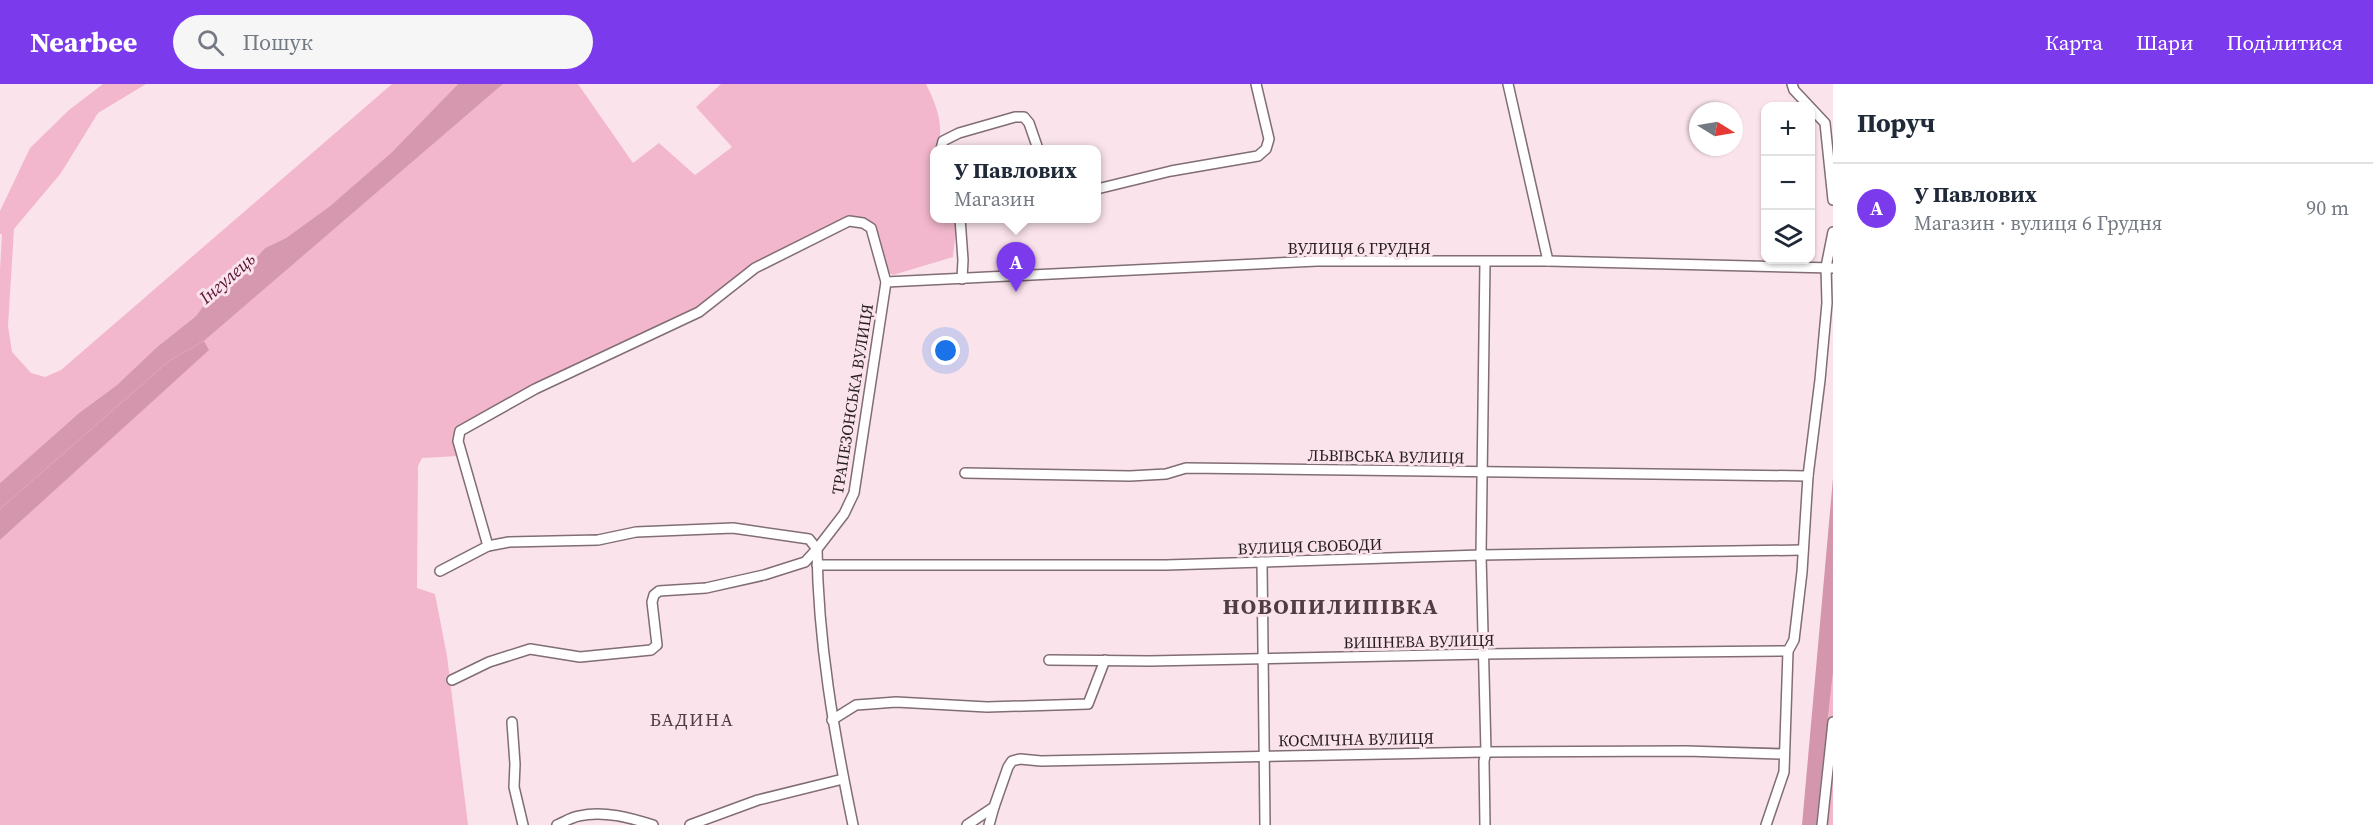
<!DOCTYPE html>
<html lang="uk">
<head>
<meta charset="utf-8">
<style>
	:root { --surface:#fff; --page:#f6f6f7; --text:#1f2937; --muted:#747a83; --line:#e0e1e3; --accent:#7c3aed }
	body { margin:0; font-family:"Source Serif 4",serif; background:var(--page); color:var(--text) }
	.controls { position:absolute; right:18px; top:18px; display:grid; overflow:hidden; border-radius:12px; box-shadow:0 2px 4px #0004 }
	.controls button { width:54px; height:54px; display:grid; place-items:center; padding:0; border:0; border-bottom:2px solid var(--line); background:var(--surface); color:var(--text); font:30px sans-serif }
	.compass { position:absolute; left:1689px; top:18px; width:54px; height:54px; border-radius:50%; background:var(--surface); box-shadow:0 2px 4px #0004; rotate:101deg }
	.you { position:absolute; left:946px; top:267px; width:21px; height:21px; margin:-15px; border:4px solid #fff; border-radius:50%; background:#1a73e8; box-shadow:0 0 0 9px #1a73e833 }
	.badge { display:grid; place-items:center; width:39px; height:39px; border-radius:50%; background:var(--accent); color:#fff; font-size:20px; font-weight:700 }
	.pin { position:absolute; translate:-50% -50px; filter:drop-shadow(0 2px 3px #0008) }
	.pin::after { content:''; position:absolute; top:32px; width:21px; height:18px; background:inherit; clip-path:polygon(0 0,100% 0,50% 100%) }
	.popup { position:absolute; left:930px; top:61px; width:171px; height:78px; box-sizing:border-box; display:grid; place-content:center; border-radius:12px; background:var(--surface); filter:drop-shadow(0 2px 4px #0005); font-size:20px; white-space:nowrap; color:var(--muted) }
	.popup b { font-size:22px; color:var(--text) }
	.popup::after { content:''; position:absolute; left:50%; top:100%; margin-left:-12px; border:12px solid transparent; border-top-color:var(--surface) }
	.list { margin:0; padding:0; list-style:none }
	h2 { display:flex; justify-content:space-between; align-items:center; height:78px; margin:0; padding:0 24px; font-size:26px }
	h2 small { font-size:20px; font-weight:400; color:var(--muted) }
	.list li { display:grid; grid-template-columns:39px 1fr auto; gap:18px; align-items:center; box-sizing:border-box; height:90px; padding:0 24px; border-top:2px solid var(--line) }
	.list b { display:block; font-size:22px; white-space:nowrap }
	.list p { margin:0; font-size:20px; white-space:nowrap; color:var(--muted) }
	.list em { font-size:20px; font-style:normal; color:var(--muted) }
	.icon { flex:none; width:33px; height:33px; fill:none; stroke:currentColor; stroke-width:2; stroke-linecap:round; stroke-linejoin:round }
	.map { position:relative; flex:none; width:1833px; height:741px; overflow:hidden }
	header { display:flex; align-items:center; gap:36px; box-sizing:border-box; height:84px; padding:0 30px; background:var(--accent); color:#fff }
	header strong { font-size:28px }
	nav { display:flex; gap:33px; margin-inline-start:auto; font-size:21px }
	.search { width:420px; height:54px; background:var(--page); display:flex; align-items:center; gap:15px; box-sizing:border-box; padding:0 21px; border-radius:33px; color:var(--muted); font-size:22px }
	main { display:flex }
	aside { flex:1; background:var(--surface) }
	.map>svg:first-child { display:block }
</style>
</head>
<body>
<header>
<strong>Nearbee</strong>
<div class="search"><svg class="icon" aria-label="search" viewBox="0 0 24 24"><circle cx="10" cy="10" r="6"/><path d="M15 15l6 6"/></svg>Пошук</div>
<nav><a>Карта</a><a>Шари</a><a>Поділитися</a></nav>
</header>
<main>
<div class="map">
<svg width="1833" height="741" viewBox="0 0 1833 741">
	<rect width="100%" height="100%" fill="#fbe3eb"/>
	<g fill="#f2b7cc">
		<polygon points="103,0 146,0 98,29 61,89 14,145 8,242 12,268 31,289 45,293 61,286 392,0 458,0 392,68 330,122 286,154 265,164 246,185 240,194 212,210 196,232 157,263 117,301 79,329 0,399 0,186 2,150 0,150 0,127 30,64 69,26"/>
		<path d="M503,0H578L633,79L659,59L695,91L732,63L696,23L721,0H926C937,22 944,41 938,65H935V134L957,135L953,173L893,191L886,187L874,144L849,135L754,181L698,226L459,346L458,372L422,374L418,382L417,504L435,510L447,572L468,741H0V456L208,266L204,257Z"/>
		<polygon points="1833,590 1833,741 1816,741"/>
	</g>
	<g fill="#d496ad">
		<polygon points="204,257 209,266 0,456 0,425 169,277"/>
		<polygon points="1833,394 1833,589 1816,741 1802,741"/>
	</g>
	<polygon fill="#d598ae" points="458,0 503,0 204,257 169,277 0,425 0,399 79,329 117,301 157,263 196,232 212,210 240,194 246,185 265,164 286,154 330,122 392,68"/>
	<g fill="none" stroke-linecap="round" stroke-linejoin="round">
		<defs>
			<g id="minor">
				<polyline points="1508,0 1548,177"/>
				<polyline points="1792,0 1794,6 1825,39 1833,116"/>
				<polyline points="941,65 943,57 959,49 1015,33 1024,33 1029,39 1038,65"/>
				<polyline points="1097,105 1171,87 1258,72 1266,65 1269,55 1256,0"/>
				<polyline points="960,134 963,176 962,195"/>
				<polyline points="886,198 1317,177 1548,177 1833,184"/>
				<polyline points="965,389 1130,392 1166,390 1186,384 1808,392"/>
				<path d="M488,462L458,357L460,347L535,305L699,228L755,184L849,137L863,139L871,144L886,198L854,409L844,430L817,465C818,558 834,649 853,741"/>
				<polyline points="1262,478 1265,741"/>
				<polyline points="817,481 1166,481 1481,471 1803,466"/>
				<polyline points="440,487 488,462 509,458 598,456 636,448 733,444 809,455 817,465 805,478 764,491 706,504 659,507 654,511 652,518 657,561 651,566 580,573 530,565 489,578 452,596"/>
				<polyline points="1049,576 1150,577 1484,570 1788,567"/>
				<polyline points="832,636 856,621 870,620 896,618 987,623 1088,620 1105,576"/>
				<polyline points="512,638 515,680 514,703 523,741"/>
				<path d="M557,741C564,738 572,733 579,732C603,726 631,734 653,741"/>
				<polyline points="690,741 758,716 843,695"/>
				<polyline points="967,741 994,723 1008,683 1012,677 1020,675 1041,677 1486,668 1686,667 1784,670"/>
				<polyline points="989,741 994,723"/>
				<polyline points="1485,741 1484,677 1486,668 1481,471 1485,178"/>
				<polyline points="1766,741 1784,688 1788,567 1794,556 1802,488 1808,392 1820,296 1827,219 1826,183 1833,148"/>
				<polyline points="1822,741 1833,638"/>
			</g>
		</defs>
		<use href="#minor" stroke="#816d74" stroke-width="12"/>
		<use href="#minor" stroke="#fff" stroke-width="9"/>
	</g>
	<g text-anchor="middle" dominant-baseline="central" stroke-width="6" stroke-linejoin="round" paint-order="stroke">
		<g font-size="16" fill="#261e21" stroke="#fbe3eb">
			<text x="1359" y="164">ВУЛИЦЯ 6 ГРУДНЯ</text>
			<text transform="translate(852 315) rotate(-81)">ТРАПЕЗОНСЬКА ВУЛИЦЯ</text>
			<text transform="translate(1386 372) rotate(1)">ЛЬВІВСЬКА ВУЛИЦЯ</text>
			<text transform="translate(1310 462) rotate(-2)">ВУЛИЦЯ СВОБОДИ</text>
			<text transform="translate(1419 557) rotate(-1)">ВИШНЕВА ВУЛИЦЯ</text>
			<text transform="translate(1356 655) rotate(-1)">КОСМІЧНА ВУЛИЦЯ</text>
		</g>
		<g font-size="18" font-style="italic" fill="#581034" stroke="#fbe3eb">
			<text transform="translate(227 194) rotate(-41)">Інгулець</text>
		</g>
		<g font-size="18" letter-spacing="1.5" fill="#503d44" stroke="#fbe3eb">
			<text x="692" y="635">БАДИНА</text>
		</g>
		<g font-size="22" font-weight="bold" letter-spacing="1.5" fill="#503d44" stroke="#fbe3eb">
			<text x="1331" y="522">НОВОПИЛИПІВКА</text>
		</g>
	</g>
</svg>
<div class="controls">
<button>+</button>
<button>−</button>
<button><svg class="icon" aria-label="layers" viewBox="0 0 24 24"><path d="M12 4l9 5-9 5-9-5zM3 14l9 5 9-5"/></svg></button>
</div>
<svg class="compass" viewBox="-18 -18 36 36"><path d="M0-13l5 13h-10z" fill="#e53935"/><path d="M0 13l5-13h-10z" fill="#747a83"/></svg>
<div class="you"></div>
<div class="pin badge" style="left:1016px;top:208px">A</div>
<div class="popup"><b>У Павлових</b>Магазин</div>
</div>
<aside>
<h2>Поруч<small></small></h2>
<ul class="list">
<li><span class="badge">A</span><div><b>У Павлових</b><p>Магазин · вулиця 6 Грудня</p></div><em>90 m</em></li>
</ul>
</aside>
</main>
</body>
</html>
